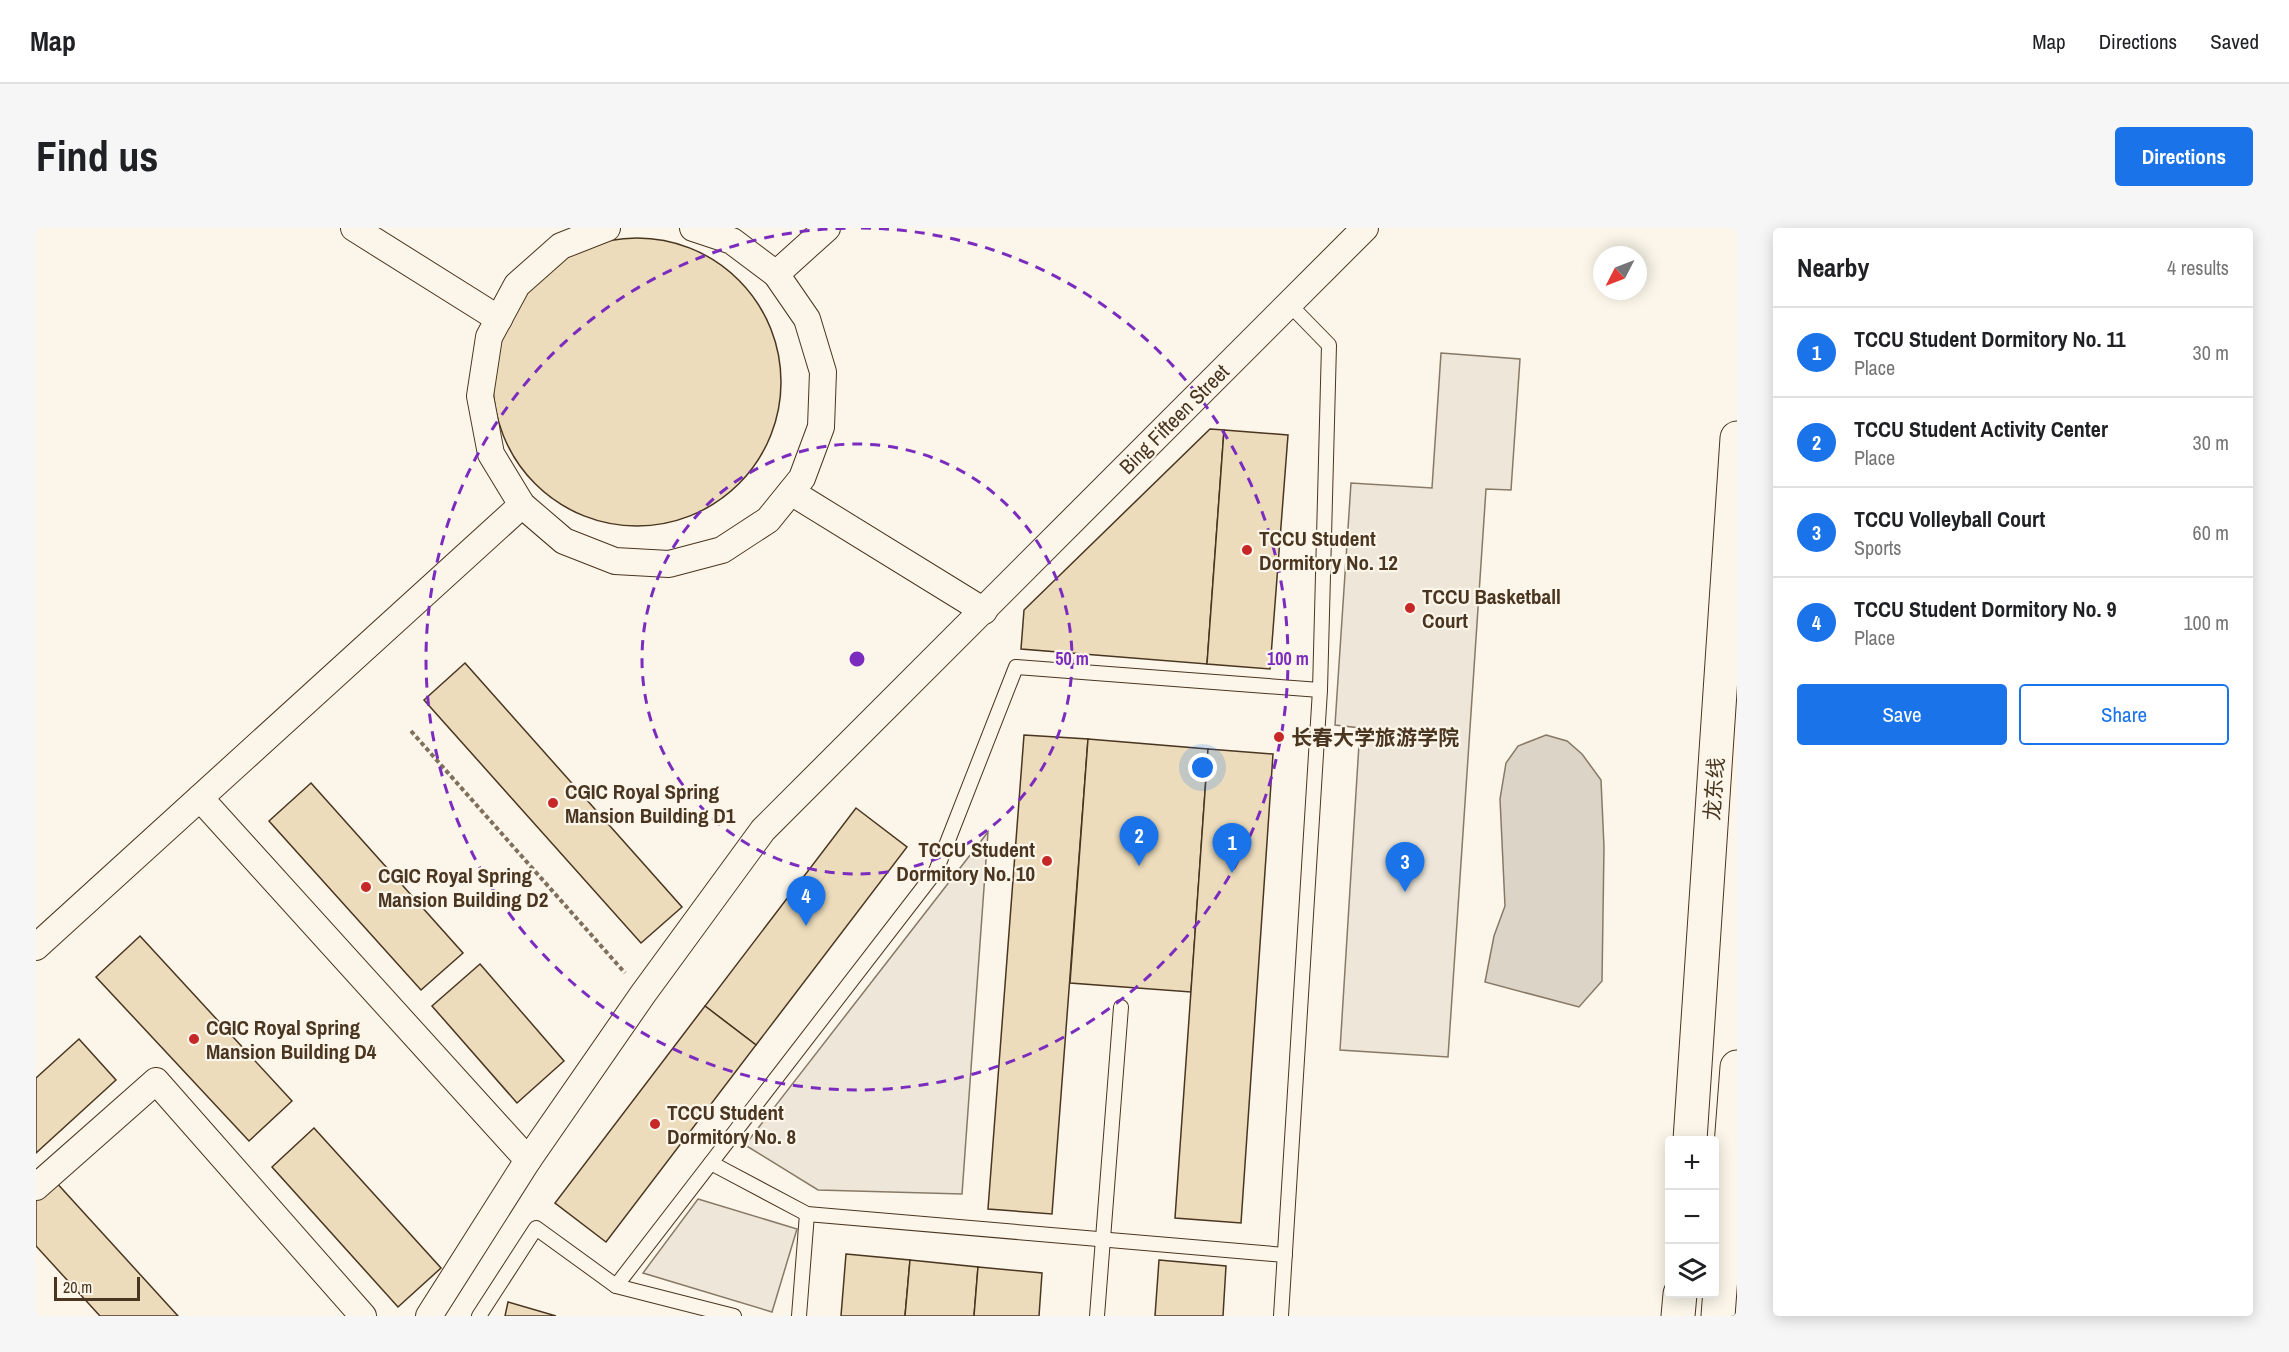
<!DOCTYPE html>
<html lang="en">
<head>
<meta charset="utf-8">
<style>
	:root { --surface:#fff; --page:#f6f6f6; --text:#202124; --muted:#757577; --line:#e0e0e0; --accent:#1a73e8 }
	body { margin:0; font-family:"Archivo Narrow","Noto Sans SC",sans-serif; background:var(--page); color:var(--text) }
	.controls { position:absolute; right:18px; bottom:18px; display:grid; overflow:hidden; border-radius:6px; box-shadow:0 3px 15px #0003 }
	.controls button { width:54px; height:54px; display:grid; place-items:center; padding:0; border:0; border-bottom:2px solid var(--line); background:var(--surface); color:var(--text); font:30px sans-serif }
	.compass { position:absolute; left:1557px; top:18px; width:54px; height:54px; border-radius:50%; background:var(--surface); box-shadow:0 3px 15px #0003; rotate:228deg }
	.scale { position:absolute; left:18px; bottom:15px; width:86px; box-sizing:border-box; padding-left:6px; border:3px solid #4a3520; border-top:0; font-size:16px; line-height:21px; white-space:nowrap; color:#4a3520; -webkit-text-stroke:4px #fbf6e9; paint-order:stroke }
	.you { position:absolute; left:1167px; top:540px; width:21px; height:21px; margin:-15px; border:4px solid #fff; border-radius:50%; background:#1a73e8; box-shadow:0 0 0 9px #1a73e833 }
	.badge { display:grid; place-items:center; width:39px; height:39px; border-radius:50%; background:var(--accent); color:#fff; font-size:20px; font-weight:700 }
	.pin { position:absolute; translate:-50% -50px; filter:drop-shadow(0 2px 3px #0008) }
	.pin::after { content:''; position:absolute; top:32px; width:21px; height:18px; background:inherit; clip-path:polygon(0 0,100% 0,50% 100%) }
	.list { margin:0; padding:0; list-style:none }
	h2 { display:flex; justify-content:space-between; align-items:center; height:78px; margin:0; padding:0 24px; font-size:26px }
	h2 small { font-size:20px; font-weight:400; color:var(--muted) }
	.list li { display:grid; grid-template-columns:39px 1fr auto; gap:18px; align-items:center; box-sizing:border-box; height:90px; padding:0 24px; border-top:2px solid var(--line) }
	.list b { display:block; font-size:22px; white-space:nowrap }
	.list p { margin:0; font-size:20px; white-space:nowrap; color:var(--muted) }
	.list em { font-size:20px; font-style:normal; color:var(--muted) }
	.actions { display:flex; gap:12px; padding:18px 24px }
	.actions a { flex:1; padding:14px 0; border:2px solid var(--accent); border-radius:6px; text-align:center; font-size:21px; color:var(--accent) }
	.actions .main { background:var(--accent); color:#fff }
	.icon { flex:none; width:33px; height:33px; fill:none; stroke:currentColor; stroke-width:2; stroke-linecap:round; stroke-linejoin:round }
	.map { position:relative; flex:none; width:1701px; height:1088px; overflow:hidden; border-radius:6px }
	header { display:flex; align-items:center; gap:36px; box-sizing:border-box; height:84px; padding:0 30px; background:var(--surface); border-bottom:2px solid var(--line) }
	header strong { font-size:28px }
	nav { display:flex; gap:33px; margin-inline-start:auto; font-size:21px }
	.intro { display:flex; align-items:center; justify-content:space-between; box-sizing:border-box; height:144px; padding:0 36px }
	h1 { margin:0; font-size:42px }
	.button { padding:15px 27px; border-radius:6px; background:var(--accent); color:#fff; font-size:21px; font-weight:700 }
	main { display:flex; gap:36px; padding:0 36px }
	aside { flex:1; background:var(--surface); border-radius:6px; box-shadow:0 3px 15px #0003 }
	.map>svg:first-child { display:block }
</style>
</head>
<body>
<header>
<strong>Map</strong>
<nav><a>Map</a><a>Directions</a><a>Saved</a></nav>
</header>
<div class="intro"><h1>Find us</h1><a class="button">Directions</a></div>
<main>
<div class="map">
<svg width="1701" height="1088" viewBox="0 0 1701 1088">
	<rect width="100%" height="100%" fill="#fbf6e9"/>
	<g fill="#ede6d9" stroke="#887966" stroke-width="1.5">
		<polygon points="1405,125 1484,131 1475,262 1450,261 1412,829 1304,822 1324,500 1299,497 1315,255 1396,260"/>
		<polygon points="952,604 926,966 782,962 709,917"/>
		<polygon points="662,971 761,1001 736,1084 607,1045"/>
	</g>
	<polygon fill="#dcd4c6" stroke="#887966" stroke-width="1.5" points="1510,507 1531,513 1546,526 1565,552 1568,619 1566,753 1543,779 1449,754 1458,708 1469,678 1464,571 1470,535 1482,518"/>
	<g fill="#ecdcbc" stroke="#4a3520" stroke-width="1.5">
		<circle cx="601" cy="154" r="144"/>
		<polygon points="1174,201 1188,202 1171,436 985,421 988,382"/>
		<polygon points="1188,202 1252,207 1234,441 1171,436"/>
		<polygon points="429,435 646,679 605,715 388,472"/>
		<polygon points="988,507 1052,511 1016,986 952,981"/>
		<polygon points="1052,511 1172,521 1155,764 1034,755"/>
		<polygon points="1172,521 1237,526 1205,995 1139,990"/>
		<polygon points="275,555 427,725 385,762 233,593"/>
		<polygon points="820,580 871,619 720,817 669,778"/>
		<polygon points="104,708 256,873 213,913 60,749"/>
		<polygon points="444,736 528,833 481,875 396,778"/>
		<polygon points="669,778 720,817 570,1014 519,975"/>
		<polygon points="43,811 80,852 0,925 0,850"/>
		<polygon points="278,900 405,1040 362,1079 236,939"/>
		<polygon points="18,952 142,1088 64,1088 0,1018 0,969"/>
		<polygon points="810,1026 874,1032 869,1088 805,1088"/>
		<polygon points="874,1032 942,1039 938,1088 869,1088"/>
		<polygon points="1123,1032 1190,1038 1187,1088 1119,1088"/>
		<polygon points="942,1039 1006,1045 1003,1088 938,1088"/>
		<polygon points="472,1074 520,1088 469,1088"/>
	</g>
	<g fill="none" stroke-linecap="round" stroke-linejoin="round">
		<defs>
			<g id="lane">
				<polyline points="675,935 771,986 1249,1027"/>
				<polyline points="580,1058 900,643 980,439 1284,462 1293,117 1253,76"/>
				<polyline points="443,1088 500,1000 580,1058 698,1088"/>
				<polyline points="763,1088 771,986"/>
				<polyline points="1061,1088 1085,779"/>
				<polyline points="1245,1088 1284,462"/>
			</g>
			<g id="street">
				<polyline points="318,0 463,91"/>
				<polyline points="571,0 525,18 481,57 453,109 444,168 455,226 486,277 528,313 579,333 633,336 686,322 732,292 766,250 785,199 787,144 771,91 740,46 696,13 657,0"/>
				<polyline points="740,46 791,0"/>
				<polyline points="755,264 948,383"/>
				<polyline points="164,570 492,932"/>
				<polyline points="0,719 486,277"/>
				<polyline points="0,959 120,853 327,1088"/>
				<polyline points="393,1088 492,932 607,766 727,602 1329,0"/>
			</g>
			<g id="highway">
				<polyline points="1654,912 1701,210"/>
				<polyline points="1642,1088 1644,1066"/>
				<polyline points="1682,1088 1701,839"/>
			</g>
		</defs>
		<use href="#lane" stroke="#4a3520" stroke-width="16"/>
		<use href="#street" stroke="#4a3520" stroke-width="28"/>
		<use href="#highway" stroke="#4a3520" stroke-width="35"/>
		<polyline stroke="#7f6f5c" stroke-width="4" stroke-dasharray="4.5 3" stroke-linecap="butt" points="375,503 589,745"/>
		<use href="#lane" stroke="#fbf6e9" stroke-width="14"/>
		<use href="#street" stroke="#fbf6e9" stroke-width="26"/>
		<use href="#highway" stroke="#fbf6e9" stroke-width="33"/>
	</g>
	<g fill="none" stroke="#7b2cbf" stroke-width="3" stroke-dasharray="10 8">
		<circle cx="821" cy="431" r="215"/>
		<path d="M825 0A431 431 0 1 1 817 0"/>
	</g>
	<g fill="#c62828" stroke="#fbf6e9" stroke-width="2">
		<circle cx="1211" cy="322" r="6"/>
		<circle cx="1374" cy="380" r="6"/>
		<circle cx="1243" cy="509" r="6"/>
		<circle cx="517" cy="575" r="6"/>
		<circle cx="1011" cy="633" r="6"/>
		<circle cx="330" cy="659" r="6"/>
		<circle cx="158" cy="811" r="6"/>
		<circle cx="619" cy="896" r="6"/>
	</g>
	<g text-anchor="middle" dominant-baseline="central" stroke-width="4.5" stroke-linejoin="round" paint-order="stroke">
		<g font-size="21" fill="#4a3520" stroke="#fbf6e9">
			<text transform="translate(1138 191) rotate(-45)">Bing Fifteen Street</text>
			<text transform="translate(1678 561) rotate(-86)">龙东线</text>
		</g>
		<g font-size="21" font-weight="bold" fill="#4a3520" stroke="#fbf6e9" text-anchor="start">
			<text x="1223" y="310">TCCU Student<tspan x="1223" dy="24">Dormitory No. 12</tspan></text>
			<text x="1386" y="368">TCCU Basketball<tspan x="1386" dy="24">Court</tspan></text>
			<text x="1255" y="509">长春大学旅游学院</text>
			<text x="529" y="563">CGIC Royal Spring<tspan x="529" dy="24">Mansion Building D1</tspan></text>
			<text x="999" y="621" text-anchor="end">TCCU Student<tspan x="999" dy="24">Dormitory No. 10</tspan></text>
			<text x="342" y="647">CGIC Royal Spring<tspan x="342" dy="24">Mansion Building D2</tspan></text>
			<text x="170" y="799">CGIC Royal Spring<tspan x="170" dy="24">Mansion Building D4</tspan></text>
			<text x="631" y="884">TCCU Student<tspan x="631" dy="24">Dormitory No. 8</tspan></text>
		</g>
	</g>
	<circle cx="821" cy="431" r="9" fill="#7b2cbf" stroke="#fbf6e9" stroke-width="3"/>
	<g font-size="18" text-anchor="middle" font-weight="bold" fill="#7b2cbf" stroke="#fbf6e9" stroke-width="4.5" stroke-linejoin="round" paint-order="stroke">
		<text x="1036" y="437">50 m</text>
		<text x="1252" y="437">100 m</text>
	</g>
</svg>
<div class="controls">
<button>+</button>
<button>−</button>
<button><svg class="icon" aria-label="layers" viewBox="0 0 24 24"><path d="M12 4l9 5-9 5-9-5zM3 14l9 5 9-5"/></svg></button>
</div>
<svg class="compass" viewBox="-18 -18 36 36"><path d="M0-13l5 13h-10z" fill="#e53935"/><path d="M0 13l5-13h-10z" fill="#757577"/></svg>
<div class="scale">20 m</div>
<div class="you"></div>
<div class="pin badge" style="left:1196px;top:645px">1</div>
<div class="pin badge" style="left:1103px;top:638px">2</div>
<div class="pin badge" style="left:1369px;top:664px">3</div>
<div class="pin badge" style="left:770px;top:698px">4</div>
</div>
<aside>
<h2>Nearby<small>4 results</small></h2>
<ul class="list">
<li><span class="badge">1</span><div><b>TCCU Student Dormitory No. 11</b><p>Place</p></div><em>30 m</em></li>
<li><span class="badge">2</span><div><b>TCCU Student Activity Center</b><p>Place</p></div><em>30 m</em></li>
<li><span class="badge">3</span><div><b>TCCU Volleyball Court</b><p>Sports</p></div><em>60 m</em></li>
<li><span class="badge">4</span><div><b>TCCU Student Dormitory No. 9</b><p>Place</p></div><em>100 m</em></li>
</ul>
<div class="actions"><a class="main">Save</a><a>Share</a></div>
</aside>
</main>
</body>
</html>
